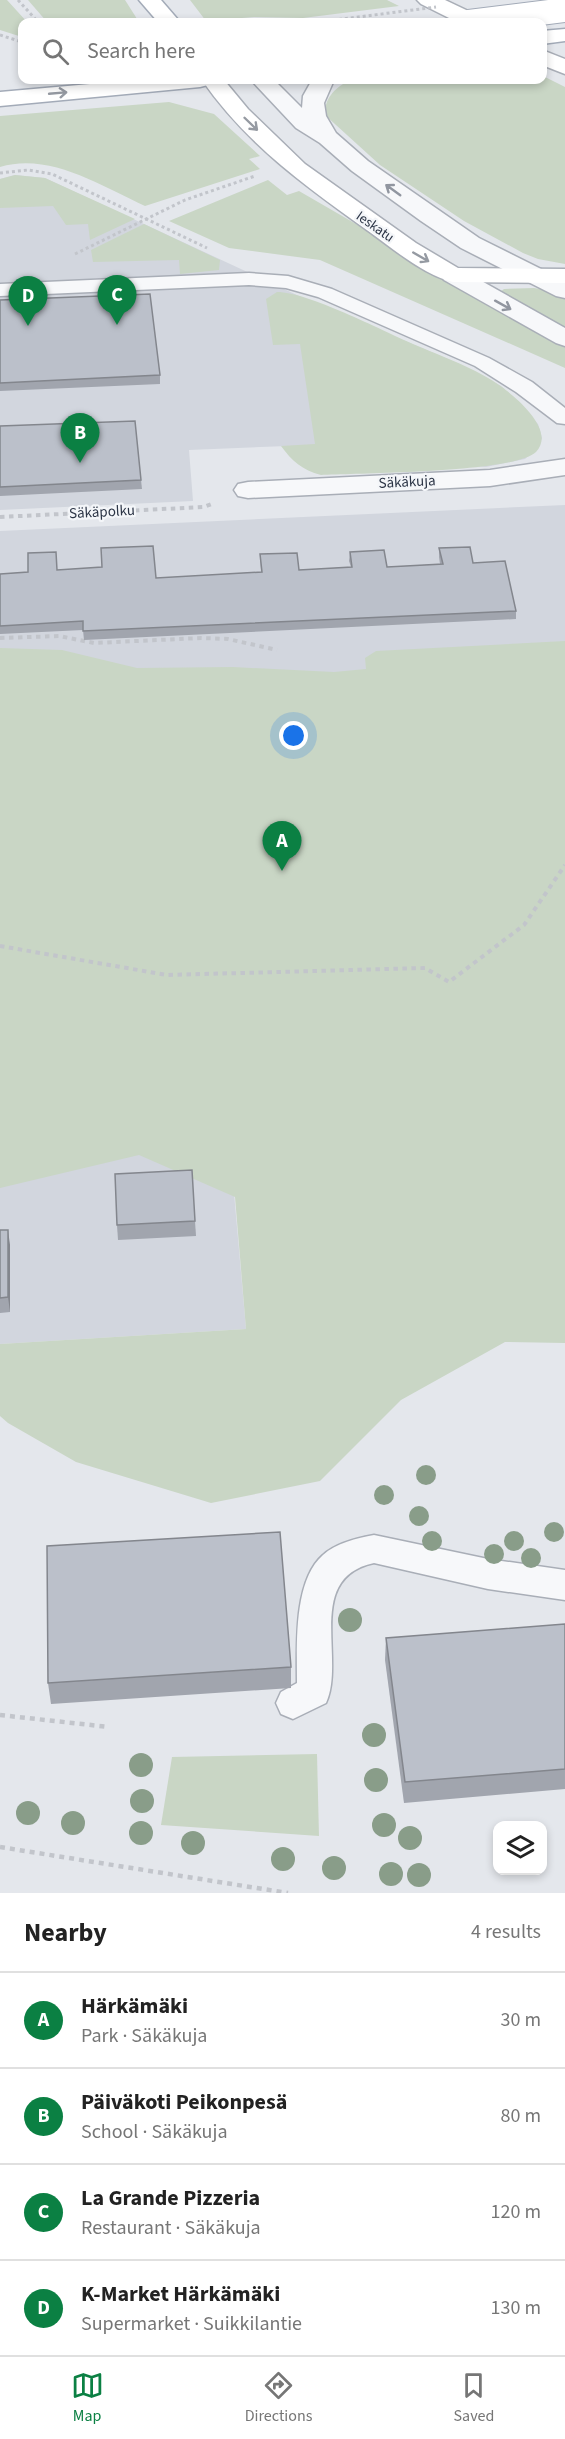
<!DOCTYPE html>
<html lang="en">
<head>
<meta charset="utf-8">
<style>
	:root { --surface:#fff; --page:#f6f6f6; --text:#222; --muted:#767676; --line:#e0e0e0; --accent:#0b8043 }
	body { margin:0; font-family:"Source Sans 3",sans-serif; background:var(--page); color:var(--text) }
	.controls { position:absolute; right:18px; bottom:18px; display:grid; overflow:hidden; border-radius:12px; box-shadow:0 3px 9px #0003 }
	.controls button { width:54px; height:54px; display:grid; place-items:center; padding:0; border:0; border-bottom:2px solid var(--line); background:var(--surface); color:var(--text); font:30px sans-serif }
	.you { position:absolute; left:294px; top:736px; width:21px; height:21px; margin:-15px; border:4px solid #fff; border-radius:50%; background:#1a73e8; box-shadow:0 0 0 9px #1a73e833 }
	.badge { display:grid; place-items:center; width:39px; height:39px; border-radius:50%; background:var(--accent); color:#fff; font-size:20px; font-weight:700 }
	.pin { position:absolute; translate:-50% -50px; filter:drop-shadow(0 2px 3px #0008) }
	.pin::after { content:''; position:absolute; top:32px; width:21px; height:18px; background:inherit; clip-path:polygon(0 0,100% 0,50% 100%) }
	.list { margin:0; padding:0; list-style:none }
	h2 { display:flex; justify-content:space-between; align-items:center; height:78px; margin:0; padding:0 24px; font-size:26px }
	h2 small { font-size:20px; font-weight:400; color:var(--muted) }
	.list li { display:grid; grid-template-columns:39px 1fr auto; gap:18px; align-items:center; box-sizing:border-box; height:96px; padding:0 24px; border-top:2px solid var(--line) }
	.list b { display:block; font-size:22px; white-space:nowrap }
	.list p { margin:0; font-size:20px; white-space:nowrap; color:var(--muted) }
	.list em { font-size:20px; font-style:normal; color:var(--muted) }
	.icon { flex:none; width:33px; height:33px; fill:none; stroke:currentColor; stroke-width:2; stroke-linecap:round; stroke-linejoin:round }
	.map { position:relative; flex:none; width:565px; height:1893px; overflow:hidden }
	.search { position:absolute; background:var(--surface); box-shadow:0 3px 9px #0003; left:18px; right:18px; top:18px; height:66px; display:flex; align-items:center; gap:15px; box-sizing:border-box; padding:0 21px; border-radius:12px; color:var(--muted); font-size:22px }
	.sheet { height:462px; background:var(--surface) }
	nav { display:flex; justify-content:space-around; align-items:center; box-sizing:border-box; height:84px; border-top:2px solid var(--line); background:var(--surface); font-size:16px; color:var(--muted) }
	nav a { display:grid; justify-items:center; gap:3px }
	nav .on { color:var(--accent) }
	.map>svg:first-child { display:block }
</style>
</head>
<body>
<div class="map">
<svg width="565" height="1893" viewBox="0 0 565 1893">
	<rect width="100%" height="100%" fill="#e4e7ec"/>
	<g fill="#d2d6de">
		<polygon points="15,175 45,178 299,296 457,363 501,386 538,424 542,438 539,447 525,459 486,467 287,446 189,450 193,501 0,510 0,179"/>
		<polygon points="565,505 565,668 0,696 0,531"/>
		<polygon points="221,1046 246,1329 0,1344 0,1059"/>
	</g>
	<g fill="#c9d6c5">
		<polygon points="0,0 7,0 27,22 22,22 22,37 0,30"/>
		<polygon points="28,0 125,0 139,22 47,22"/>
		<polygon points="190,0 387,0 399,6 303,18 254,17 206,21"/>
		<path d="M543,76L565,87V264L538,259L523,253L464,221L380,165L325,115C324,98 336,87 350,80H542Z"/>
		<path d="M169,102L214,114L260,156L249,159L260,169L145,206C101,186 50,152 0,167V116Z"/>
		<polygon points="15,175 45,178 135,219 90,240 88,224 66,225 53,206 0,208 0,179"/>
		<polygon points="268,180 287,195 299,191 565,345 565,368 320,260 229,248 169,221"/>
		<polygon points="144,224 220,260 219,270 180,274 179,260 93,262 91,250"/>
		<polygon points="534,288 546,290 565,299 565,329 500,292 504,289"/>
		<path d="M277,292C308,292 381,330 413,344C441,356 478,369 502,387C518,399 556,431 536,452C514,473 359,473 321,475C302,470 292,461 281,446L315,444L300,344L273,345L266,299Z"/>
		<polygon points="565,641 565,1343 505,1342 401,1400 320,1481 211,1503 76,1462 8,1423 0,1416 0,1344 246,1329 235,1197 139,1155 0,1188 0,648 62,650 137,668 233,667 334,672 366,669 365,658 376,651"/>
		<polygon points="317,1754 319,1836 161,1825 172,1757"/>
	</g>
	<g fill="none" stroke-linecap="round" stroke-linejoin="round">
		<defs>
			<g id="service">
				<polygon points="249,273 288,276 332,289 489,358 532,382 565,408 565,424 557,423 516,392 475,366 318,297 286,288 249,285 0,296 0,284"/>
				<path d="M374,1535L488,1559L565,1570V1600L488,1589L374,1563C304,1578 346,1659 326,1703L293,1719L281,1714L276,1703L281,1692L297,1683C297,1647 293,1581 323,1555C336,1543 357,1538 374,1535Z"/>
			</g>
			<g id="minor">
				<polygon points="251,80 274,80 302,108 303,96 312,80 334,80 324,103 326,116 336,133 368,161 479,238 565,281 565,298 556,296 461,248 421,221 352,171 320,143 296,128"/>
				<polygon points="453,268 462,270 565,328 565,346 556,343 444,280 441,275 444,270"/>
				<polygon points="565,459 565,475 490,486 248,498 238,496 234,490 238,484 248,482 490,470"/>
			</g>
			<g id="secondary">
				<polygon points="417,0 445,0 481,17 484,22 457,22 421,4"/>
				<polygon points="542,50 565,59 565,74 542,65"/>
				<path d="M202,80H224L248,109L305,164L416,243L458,268L565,269V283L453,282C426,276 394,250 371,233C308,188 247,145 202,80Z"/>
			</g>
			<g id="primary">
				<polygon points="139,0 161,0 180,22 158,22"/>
				<polygon points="565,29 565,41 542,44 542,31"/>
				<polygon points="135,80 211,80 208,85 200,87 0,106 0,92"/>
			</g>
		</defs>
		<use href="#service" stroke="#a9aeb7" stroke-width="3"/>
		<use href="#minor" stroke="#a9aeb7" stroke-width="3"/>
		<use href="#secondary" stroke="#a9aeb7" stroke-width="3"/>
		<use href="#primary" stroke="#a3abb8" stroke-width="3"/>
		<g stroke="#c2c5cb" stroke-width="3" stroke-dasharray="3 3" stroke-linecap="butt">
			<polyline points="18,0 38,22"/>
			<polyline points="247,22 327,21"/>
			<polyline points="0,35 22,42"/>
			<polyline points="0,173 28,170 52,174 207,248"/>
			<polyline points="75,254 185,200 255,176"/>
		</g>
		<g stroke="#c2c5cb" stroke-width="4" stroke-dasharray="4.5 4.5" stroke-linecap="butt">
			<polyline points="0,517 204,507 214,503"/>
			<polyline points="0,638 59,636 94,643 201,638 228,639 277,650"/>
			<polyline points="0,946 167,975 425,968 449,982 524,925 565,865"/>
		</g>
		<g stroke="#c2c5cb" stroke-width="4.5" stroke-dasharray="5 5" stroke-linecap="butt">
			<polyline points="0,1715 109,1727"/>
			<polyline points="0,1847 288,1893"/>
		</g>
		<use href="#service" fill="#f7f8fa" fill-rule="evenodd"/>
		<use href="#minor" fill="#f7f8fa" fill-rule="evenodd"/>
		<use href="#secondary" fill="#fff" fill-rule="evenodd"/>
		<use href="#primary" fill="#fff" fill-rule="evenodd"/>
		<defs>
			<polyline id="primary-bridge" points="469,22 565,10"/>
		</defs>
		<use href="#primary-bridge" stroke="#a3abb8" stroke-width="26" stroke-linecap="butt"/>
		<polyline stroke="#c2c5cb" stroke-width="3" stroke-dasharray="3 3" stroke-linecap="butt" points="327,21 436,7"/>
		<use href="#primary-bridge" stroke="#fff" stroke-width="24"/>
	</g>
	<g fill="#899d89">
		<circle cx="426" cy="1475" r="10"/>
		<circle cx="384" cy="1495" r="10"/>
		<circle cx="419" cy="1516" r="10"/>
		<circle cx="554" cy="1532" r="10"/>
		<circle cx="432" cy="1541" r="10"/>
		<circle cx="514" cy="1541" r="10"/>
		<circle cx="494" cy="1554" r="10"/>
		<circle cx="531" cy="1558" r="10"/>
		<circle cx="350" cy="1620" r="12"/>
		<circle cx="374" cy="1735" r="12"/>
		<circle cx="141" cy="1765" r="12"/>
		<circle cx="376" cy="1780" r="12"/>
		<circle cx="142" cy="1801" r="12"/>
		<circle cx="28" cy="1813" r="12"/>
		<circle cx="73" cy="1823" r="12"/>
		<circle cx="384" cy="1825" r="12"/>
		<circle cx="141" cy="1833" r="12"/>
		<circle cx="410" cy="1838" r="12"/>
		<circle cx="193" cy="1843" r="12"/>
		<circle cx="283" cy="1859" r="12"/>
		<circle cx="334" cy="1868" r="12"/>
		<circle cx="391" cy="1874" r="12"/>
		<circle cx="419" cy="1875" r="12"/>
	</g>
	<g fill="#a1a5ae">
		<polygon points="0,300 160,375 160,384 0,391"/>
		<polygon points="0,426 141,480 142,489 0,496"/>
		<polygon points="439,548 473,563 516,611 516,619 84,640 83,630 0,634 0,574 28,572 156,578 261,572 260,554 299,570 351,567 349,561 350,552 387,567 440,564 439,557"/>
		<polygon points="195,1221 196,1236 118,1240 117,1225"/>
		<polygon points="0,1230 10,1245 10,1312 0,1313"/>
		<polygon points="565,1624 565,1789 404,1803 385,1660 386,1638"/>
		<polygon points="291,1667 291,1688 51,1704 48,1683"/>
	</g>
	<polygon fill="#83868d" points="8,1230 10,1245 10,1312 8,1297"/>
	<g fill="#bbc0ca" stroke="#83868d" stroke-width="1.5">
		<polygon points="150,294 160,375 0,383 0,300"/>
		<polygon points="135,421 141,480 0,487 0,426"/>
		<polygon points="153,546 156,578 262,572 260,554 297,553 299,570 352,567 350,552 384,550 387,567 443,564 439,548 470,547 473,563 505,561 516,611 83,631 83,621 0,626 0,574 28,572 28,553 56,552 57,570 102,567 101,548"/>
		<polygon points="192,1170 195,1221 117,1225 115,1174"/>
		<polygon points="0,1230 8,1230 8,1297 0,1298"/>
		<polygon points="280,1532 291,1667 48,1683 47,1546"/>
		<polygon points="565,1624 565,1769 405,1782 386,1638"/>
	</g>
	<defs><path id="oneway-shaft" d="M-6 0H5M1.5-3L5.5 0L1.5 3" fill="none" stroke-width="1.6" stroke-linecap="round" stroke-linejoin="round" transform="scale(1.5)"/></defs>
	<g stroke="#959aa2">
		<use href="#oneway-shaft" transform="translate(58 93) rotate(-5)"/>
		<use href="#oneway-shaft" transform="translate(251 124) rotate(44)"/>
		<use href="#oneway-shaft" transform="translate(421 257) rotate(30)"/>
	</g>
	<g stroke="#9196a0">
		<use href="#oneway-shaft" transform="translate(393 190) rotate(-144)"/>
		<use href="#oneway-shaft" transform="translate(503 305) rotate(29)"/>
	</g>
	<g text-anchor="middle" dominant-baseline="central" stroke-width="4.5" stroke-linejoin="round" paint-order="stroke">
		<g font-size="14" fill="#2b3445" stroke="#f4f6f9">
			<text transform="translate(375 227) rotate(35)">Ieskatu</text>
		</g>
		<g font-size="15" fill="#2b3445" stroke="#f4f6f9">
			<text transform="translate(407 482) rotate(-3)">Säkäkuja</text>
			<text transform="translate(102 512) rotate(-3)">Säkäpolku</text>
		</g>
	</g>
</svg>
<div class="controls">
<button><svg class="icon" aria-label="layers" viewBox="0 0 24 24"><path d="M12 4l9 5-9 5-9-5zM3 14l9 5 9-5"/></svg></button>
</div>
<div class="you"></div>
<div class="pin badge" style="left:282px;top:871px">A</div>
<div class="pin badge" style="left:80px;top:463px">B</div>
<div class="pin badge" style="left:117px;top:325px">C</div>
<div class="pin badge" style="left:28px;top:326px">D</div>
<div class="search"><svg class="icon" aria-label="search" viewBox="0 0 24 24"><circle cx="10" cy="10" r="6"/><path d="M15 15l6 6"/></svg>Search here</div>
</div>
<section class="sheet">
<h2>Nearby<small>4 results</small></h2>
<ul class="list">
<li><span class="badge">A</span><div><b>Härkämäki</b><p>Park · Säkäkuja</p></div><em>30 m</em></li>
<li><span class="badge">B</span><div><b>Päiväkoti Peikonpesä</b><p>School · Säkäkuja</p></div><em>80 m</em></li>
<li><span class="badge">C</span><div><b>La Grande Pizzeria</b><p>Restaurant · Säkäkuja</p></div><em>120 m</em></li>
<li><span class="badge">D</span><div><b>K-Market Härkämäki</b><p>Supermarket · Suikkilantie</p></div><em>130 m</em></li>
</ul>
</section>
<nav>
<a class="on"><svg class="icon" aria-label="map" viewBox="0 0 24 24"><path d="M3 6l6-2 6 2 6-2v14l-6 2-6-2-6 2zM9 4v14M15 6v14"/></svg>Map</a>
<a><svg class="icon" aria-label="directions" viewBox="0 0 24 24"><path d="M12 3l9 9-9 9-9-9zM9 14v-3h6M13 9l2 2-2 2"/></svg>Directions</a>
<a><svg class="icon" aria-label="saved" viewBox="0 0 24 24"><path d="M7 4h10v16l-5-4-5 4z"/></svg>Saved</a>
</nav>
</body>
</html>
